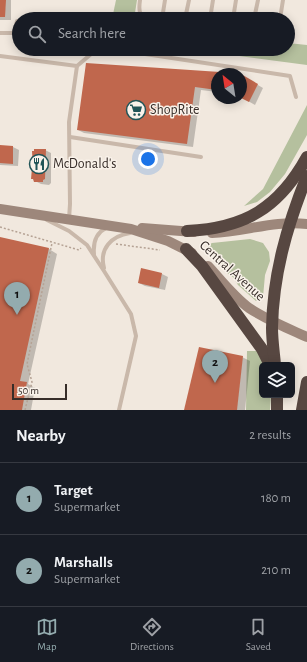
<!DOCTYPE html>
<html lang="en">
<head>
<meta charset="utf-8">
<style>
	:root { --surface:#171b24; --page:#20242c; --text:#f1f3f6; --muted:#9ea1a6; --line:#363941; --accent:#93abae }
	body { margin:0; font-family:"Alegreya Sans",sans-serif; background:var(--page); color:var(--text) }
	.controls { position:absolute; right:12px; bottom:12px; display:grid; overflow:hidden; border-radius:6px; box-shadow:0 2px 10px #0003 }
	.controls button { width:36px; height:36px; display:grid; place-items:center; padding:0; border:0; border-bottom:1px solid var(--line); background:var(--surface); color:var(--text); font:20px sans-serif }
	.compass { position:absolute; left:211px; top:68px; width:36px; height:36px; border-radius:50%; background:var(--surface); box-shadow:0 2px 10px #0003; rotate:330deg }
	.scale { position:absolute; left:12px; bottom:10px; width:55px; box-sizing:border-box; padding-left:4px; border:2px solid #372d29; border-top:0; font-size:11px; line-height:14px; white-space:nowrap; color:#372d29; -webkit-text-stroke:3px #f9f2ea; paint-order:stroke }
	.you { position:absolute; left:148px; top:159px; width:14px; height:14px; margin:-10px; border:3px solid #fff; border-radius:50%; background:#1a73e8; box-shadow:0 0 0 6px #1a73e833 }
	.badge { display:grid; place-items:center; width:26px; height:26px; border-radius:50%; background:var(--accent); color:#111; font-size:13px; font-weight:700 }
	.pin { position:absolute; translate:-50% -33px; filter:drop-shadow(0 1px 2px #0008) }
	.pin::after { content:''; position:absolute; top:21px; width:14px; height:12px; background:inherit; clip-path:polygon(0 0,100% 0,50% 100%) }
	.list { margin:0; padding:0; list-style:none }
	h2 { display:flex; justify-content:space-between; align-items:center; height:52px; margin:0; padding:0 16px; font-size:17px }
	h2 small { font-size:13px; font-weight:400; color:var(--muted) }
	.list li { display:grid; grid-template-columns:26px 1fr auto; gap:12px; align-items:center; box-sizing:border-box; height:72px; padding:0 16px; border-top:1px solid var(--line) }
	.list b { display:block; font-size:15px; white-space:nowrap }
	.list p { margin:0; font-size:13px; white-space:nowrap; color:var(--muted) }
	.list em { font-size:13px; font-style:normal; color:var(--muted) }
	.icon { flex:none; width:22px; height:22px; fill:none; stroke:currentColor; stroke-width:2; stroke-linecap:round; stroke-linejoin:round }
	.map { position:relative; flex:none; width:307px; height:410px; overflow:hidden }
	.search { position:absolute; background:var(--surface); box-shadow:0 2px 10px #0003; left:12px; right:12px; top:12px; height:44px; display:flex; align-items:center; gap:10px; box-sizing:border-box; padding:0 14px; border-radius:22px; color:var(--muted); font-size:15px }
	.sheet { height:196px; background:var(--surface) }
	nav { display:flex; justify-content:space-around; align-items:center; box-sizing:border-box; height:56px; border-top:1px solid var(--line); background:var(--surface); font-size:11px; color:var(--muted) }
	nav a { display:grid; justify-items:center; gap:2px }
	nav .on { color:var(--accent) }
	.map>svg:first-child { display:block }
</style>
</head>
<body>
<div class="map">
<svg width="307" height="410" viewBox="0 0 307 410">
	<rect width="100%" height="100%" fill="#f1e8de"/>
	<g fill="#b5c09e">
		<polygon points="116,0 137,0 134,19 112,19"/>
		<polygon points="288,43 307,45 307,65 187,49 288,49"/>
		<polygon points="307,105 307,135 285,174 270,192 257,202 244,206 263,189"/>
		<polygon points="250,239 263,243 269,252 270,261 265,275 263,297 259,300 256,301 238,285 233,277 228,274 206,250 208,245 212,243"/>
		<polygon points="247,351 258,351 264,365 262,365 262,395 271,395 270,410 246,410"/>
	</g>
	<g fill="#0003">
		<rect x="0" y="0" width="11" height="20"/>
		<polygon points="87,64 238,74 217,74 217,92 201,90 193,147 84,133 78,130"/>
		<polygon points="241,75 263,88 255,105 241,97"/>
		<polygon points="0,146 13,147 19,150 18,166 0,165"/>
		<polygon points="45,150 51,153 51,183 49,185 41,184 35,181"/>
		<polygon points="0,238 49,249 57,254 28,384 35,388 31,410 0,410"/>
		<polygon points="142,269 162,274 168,277 165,290 145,286 139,283"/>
		<polygon points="242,357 250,361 245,410 185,410"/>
	</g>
	<g fill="#c0674d">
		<polygon points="0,0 6,0 5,17 0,17"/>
		<polygon points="86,63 235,73 235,74 217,74 217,90 195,87 187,144 77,130"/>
		<polygon points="241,74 258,84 249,102 241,98"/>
		<polygon points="0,145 13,146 13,164 0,163"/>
		<polygon points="34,149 46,149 45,179 43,180 43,182 34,182 33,179 31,179 32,168 33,168 32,151 34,151"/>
		<polygon points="0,237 49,248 20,381 27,382 22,410 0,410"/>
		<polygon points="141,268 162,273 159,288 138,283"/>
		<polygon points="199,347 243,356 237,410 184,410"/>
	</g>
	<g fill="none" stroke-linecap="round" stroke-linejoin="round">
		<g stroke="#b5a294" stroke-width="1.5" stroke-dasharray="2 2" stroke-linecap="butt">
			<polyline points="0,227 79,250 81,248"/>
			<polyline points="116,244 160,250"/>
			<polyline points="25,410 32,382 27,364 52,243"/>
		</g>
		<g stroke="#c9b8aa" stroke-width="4">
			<path d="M140,0C137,21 144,16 162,19L165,0"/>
			<polyline points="185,19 189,0"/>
			<polyline points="210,19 213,0"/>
			<polyline points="233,19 236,0"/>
			<polyline points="254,19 258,0"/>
			<polyline points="280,19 283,0"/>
			<polyline points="0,33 14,33 17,21"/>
			<polyline points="112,49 290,76 296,97"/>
			<polyline points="0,56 77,66 69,122 70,204 69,219"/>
			<polyline points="77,66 97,49"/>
			<polyline points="70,137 201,157"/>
			<polyline points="47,220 69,231 87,245 104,271 131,314 136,336 119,410"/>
			<path d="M94,254C93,243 96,233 106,228"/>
			<path d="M104,268C99,249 111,236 130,233"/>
		</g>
		<g stroke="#9d877b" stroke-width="10">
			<polyline points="0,209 131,229 168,241 192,253"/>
			<polyline points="142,228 194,232"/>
			<path d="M212,233C245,232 273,220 307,224"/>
			<path d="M208,266C221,280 233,296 249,308C267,320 287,328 307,337"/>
		</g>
		<g stroke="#574741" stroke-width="12">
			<path d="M187,231C245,228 279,208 307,157"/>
			<polyline points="186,249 202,266 262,349 270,365"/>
			<path d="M275,365C274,353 272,340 272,328C273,274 287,226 307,176"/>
			<polyline points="277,395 277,410"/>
			<polyline points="302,410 307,382"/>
		</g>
	</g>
	<defs>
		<symbol id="supermarket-ring" viewBox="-11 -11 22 22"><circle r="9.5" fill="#f9f2ea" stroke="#215457" stroke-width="1.5"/><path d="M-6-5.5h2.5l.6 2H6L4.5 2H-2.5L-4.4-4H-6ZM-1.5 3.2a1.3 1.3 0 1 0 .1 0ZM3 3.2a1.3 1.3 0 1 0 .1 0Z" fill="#215457"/></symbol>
		<symbol id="restaurant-ring" viewBox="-11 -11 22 22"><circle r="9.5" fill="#f9f2ea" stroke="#215457" stroke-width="1.5"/><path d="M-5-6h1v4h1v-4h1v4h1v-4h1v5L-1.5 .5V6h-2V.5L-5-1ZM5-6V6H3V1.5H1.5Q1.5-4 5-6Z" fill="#215457"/></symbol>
	</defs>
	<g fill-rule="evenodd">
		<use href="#supermarket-ring" x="125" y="99" width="22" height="22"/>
		<use href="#restaurant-ring" x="28" y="153" width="22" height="22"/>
	</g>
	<g text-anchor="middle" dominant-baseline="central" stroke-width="3" stroke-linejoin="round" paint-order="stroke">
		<g font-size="14" fill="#372d29" stroke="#f9f2ea" text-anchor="start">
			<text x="150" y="110">ShopRite</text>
			<text x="53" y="164">McDonald's</text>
		</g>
		<g font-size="14" fill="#372d29" stroke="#f9f2ea">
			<text transform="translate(232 271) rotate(42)">Central Avenue</text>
		</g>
	</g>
</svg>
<div class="controls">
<button><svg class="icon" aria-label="layers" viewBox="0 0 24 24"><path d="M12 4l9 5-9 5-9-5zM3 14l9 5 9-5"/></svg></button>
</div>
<svg class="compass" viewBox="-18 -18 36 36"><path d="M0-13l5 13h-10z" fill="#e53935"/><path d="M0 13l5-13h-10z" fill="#9ea1a6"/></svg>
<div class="scale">50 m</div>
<div class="you"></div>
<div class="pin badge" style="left:17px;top:315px">1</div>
<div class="pin badge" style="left:215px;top:383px">2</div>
<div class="search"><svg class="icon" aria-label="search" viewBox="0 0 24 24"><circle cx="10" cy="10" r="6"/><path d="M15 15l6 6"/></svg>Search here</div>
</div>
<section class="sheet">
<h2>Nearby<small>2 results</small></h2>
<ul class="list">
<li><span class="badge">1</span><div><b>Target</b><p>Supermarket</p></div><em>180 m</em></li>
<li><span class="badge">2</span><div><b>Marshalls</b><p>Supermarket</p></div><em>210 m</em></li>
</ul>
</section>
<nav>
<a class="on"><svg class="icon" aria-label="map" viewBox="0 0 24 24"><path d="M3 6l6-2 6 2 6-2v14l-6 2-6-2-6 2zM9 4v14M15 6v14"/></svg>Map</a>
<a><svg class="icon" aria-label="directions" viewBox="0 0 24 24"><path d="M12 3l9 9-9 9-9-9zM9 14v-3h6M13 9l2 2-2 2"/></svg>Directions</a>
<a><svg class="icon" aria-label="saved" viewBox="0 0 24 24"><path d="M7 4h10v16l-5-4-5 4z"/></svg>Saved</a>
</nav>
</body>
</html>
